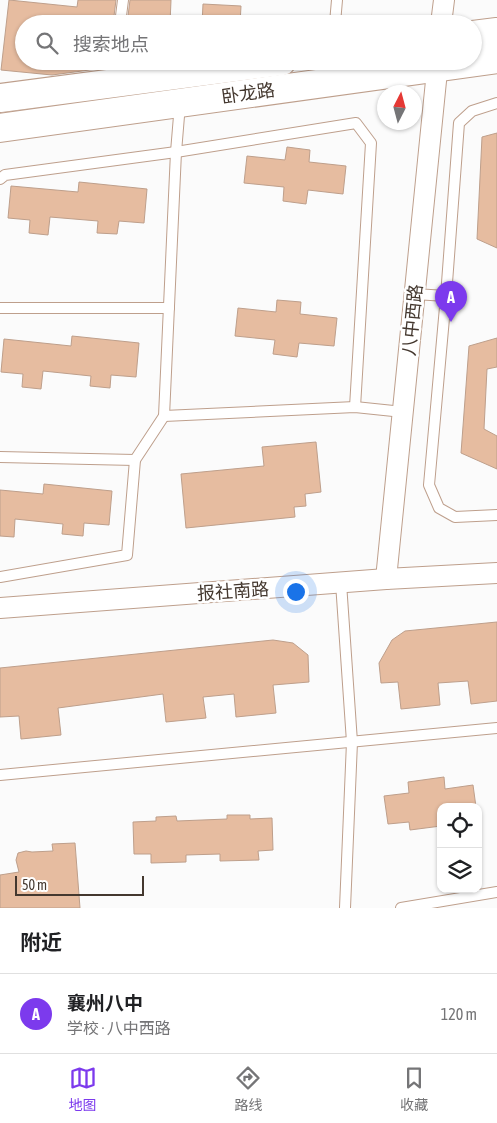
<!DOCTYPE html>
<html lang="zh">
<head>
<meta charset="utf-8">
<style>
	:root { --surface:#fff; --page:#f6f6f6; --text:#202124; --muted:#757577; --line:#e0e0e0; --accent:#7c3aed }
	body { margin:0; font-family:"Asap Condensed","Noto Sans SC",sans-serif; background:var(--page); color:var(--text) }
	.controls { position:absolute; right:15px; bottom:15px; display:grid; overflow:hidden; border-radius:10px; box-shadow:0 1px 4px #0004 }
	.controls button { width:45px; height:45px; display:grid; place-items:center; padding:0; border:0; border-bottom:1px solid var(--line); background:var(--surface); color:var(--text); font:25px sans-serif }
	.compass { position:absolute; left:377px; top:85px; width:45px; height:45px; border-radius:50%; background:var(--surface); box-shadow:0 1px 4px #0004; rotate:6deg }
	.scale { position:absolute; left:15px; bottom:12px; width:129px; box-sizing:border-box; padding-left:5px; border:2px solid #44382f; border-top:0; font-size:14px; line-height:18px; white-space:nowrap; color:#44382f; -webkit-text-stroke:4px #fff; paint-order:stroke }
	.you { position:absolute; left:295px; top:591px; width:18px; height:18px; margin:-12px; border:4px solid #fff; border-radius:50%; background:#1a73e8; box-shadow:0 0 0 8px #1a73e833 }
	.badge { display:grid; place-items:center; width:32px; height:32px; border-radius:50%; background:var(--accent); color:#fff; font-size:16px; font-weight:700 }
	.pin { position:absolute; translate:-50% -41px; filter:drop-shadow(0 1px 2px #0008) }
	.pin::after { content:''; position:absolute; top:26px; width:18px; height:15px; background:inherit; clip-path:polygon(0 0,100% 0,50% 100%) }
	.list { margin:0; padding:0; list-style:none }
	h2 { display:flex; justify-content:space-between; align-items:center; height:65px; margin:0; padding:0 20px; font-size:21px }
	h2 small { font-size:16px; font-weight:400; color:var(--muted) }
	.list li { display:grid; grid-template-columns:32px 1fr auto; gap:15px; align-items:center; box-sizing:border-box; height:80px; padding:0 20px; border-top:1px solid var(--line) }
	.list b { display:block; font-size:19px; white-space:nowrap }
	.list p { margin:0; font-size:16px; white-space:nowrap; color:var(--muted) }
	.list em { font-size:16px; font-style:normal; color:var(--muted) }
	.icon { flex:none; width:28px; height:28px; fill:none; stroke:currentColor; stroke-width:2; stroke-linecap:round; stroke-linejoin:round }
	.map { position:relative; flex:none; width:497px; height:908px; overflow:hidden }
	.search { position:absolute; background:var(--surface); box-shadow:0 1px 4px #0004; left:15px; right:15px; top:15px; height:55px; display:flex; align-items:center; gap:12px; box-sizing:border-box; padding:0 18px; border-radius:28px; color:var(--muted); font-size:19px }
	.sheet { height:145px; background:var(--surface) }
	nav { display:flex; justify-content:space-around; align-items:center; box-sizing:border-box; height:70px; border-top:1px solid var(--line); background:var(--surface); font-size:14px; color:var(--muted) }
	nav a { display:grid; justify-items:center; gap:2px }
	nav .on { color:var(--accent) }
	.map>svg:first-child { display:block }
</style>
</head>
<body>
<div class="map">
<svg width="497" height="908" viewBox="0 0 497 908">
	<rect width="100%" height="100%" fill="#fbfbfb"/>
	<g fill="#e6bca0" stroke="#be9f8b">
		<polygon points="9,0 77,7 78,0 116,0 113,24 24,24 24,61 98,61 97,69 52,75 1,70"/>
		<polygon points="130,0 171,0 170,24 127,24"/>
		<polygon points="203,4 241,6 240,24 202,24"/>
		<polygon points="497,133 497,248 477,239 482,137"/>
		<polygon points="287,147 310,150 309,162 346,166 343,194 308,190 306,204 283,201 284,187 244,183 247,156 285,160"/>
		<polygon points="79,182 147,189 144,223 119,221 117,234 97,233 98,221 50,217 48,235 29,233 30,220 8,218 11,186 78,192"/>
		<polygon points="277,300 301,302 300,314 337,318 334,346 299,343 297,357 273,354 275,340 235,336 238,308 276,312"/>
		<polygon points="72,336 139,343 136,377 111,375 110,388 90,386 91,376 43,371 41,389 22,387 23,374 1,372 4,339 71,346"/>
		<polygon points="497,338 497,367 487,369 484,429 497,436 497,469 461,453 469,346"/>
		<polygon points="316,442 321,492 305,494 306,506 294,507 295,517 186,528 181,474 264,466 262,447"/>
		<polygon points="44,484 112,491 109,525 84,523 83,536 62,534 63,524 15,519 14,537 0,536 0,490 43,494"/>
		<polygon points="497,622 497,701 471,704 468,681 438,683 440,705 401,709 398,682 381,683 379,663 392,640 405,631"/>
		<polygon points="273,640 293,643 308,655 309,682 273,685 276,713 236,717 234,694 203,697 206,718 166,722 163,694 58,708 61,735 21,739 19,716 0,717 0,668"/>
		<polygon points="444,777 445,789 473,785 476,807 441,807 441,826 410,830 409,822 388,824 384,796 409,793 408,782"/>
		<polygon points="227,815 250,815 250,819 272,818 273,850 258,851 259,860 220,861 220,854 186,855 186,862 151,863 151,854 134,854 133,822 156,821 156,817 176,816 177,821 227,819"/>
		<polygon points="75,843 80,908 0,908 0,875 19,872 16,860 18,853 26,851 32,852 53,851 52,844"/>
	</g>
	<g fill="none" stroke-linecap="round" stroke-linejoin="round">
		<defs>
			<g id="service">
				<polyline points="120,24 123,0"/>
				<polyline points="333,24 335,23 337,0"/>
				<polyline points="114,83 116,61"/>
				<polyline points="497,103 472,111 459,123 446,296 429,485 439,508 455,517 497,515"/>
				<polyline points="0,179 5,175 176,152 356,123 371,143 355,407"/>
				<polyline points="415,294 446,296"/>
				<polyline points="0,308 169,308"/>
				<polyline points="164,416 355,407 403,412"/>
				<polyline points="0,457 135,460"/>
				<polyline points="0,577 127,555 135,460 164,416 176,152 180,104"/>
				<polyline points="341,583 352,742 345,908"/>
				<polyline points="0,775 497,728"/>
				<polyline points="401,908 497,892"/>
			</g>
			<g id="minor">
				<polyline points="441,24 444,0"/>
				<polyline points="386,579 438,61"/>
				<polyline points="0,608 386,579 497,573"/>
			</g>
			<g id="secondary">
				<polyline points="473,35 497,32"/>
				<polyline points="0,98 282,61"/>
				<polyline points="0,128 497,59"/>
			</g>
		</defs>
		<use href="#service" stroke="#be9f8c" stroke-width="12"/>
		<use href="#minor" stroke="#be9f8c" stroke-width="22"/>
		<use href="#secondary" stroke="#be9f8c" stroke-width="30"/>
		<use href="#service" stroke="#fff" stroke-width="10"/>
		<use href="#minor" stroke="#fff" stroke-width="20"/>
		<use href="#secondary" stroke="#fff" stroke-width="28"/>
	</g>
	<g text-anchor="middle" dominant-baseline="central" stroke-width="5" stroke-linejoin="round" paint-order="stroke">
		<g font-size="18" fill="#44382f" stroke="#fff">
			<text transform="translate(248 93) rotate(-8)">卧龙路</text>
			<text transform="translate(412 320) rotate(-84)">八中西路</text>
			<text transform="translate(233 591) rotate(-4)">报社南路</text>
		</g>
	</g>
</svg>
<div class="controls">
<button><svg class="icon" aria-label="locate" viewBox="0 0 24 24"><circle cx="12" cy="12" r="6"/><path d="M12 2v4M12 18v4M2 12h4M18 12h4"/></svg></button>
<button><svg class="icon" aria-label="layers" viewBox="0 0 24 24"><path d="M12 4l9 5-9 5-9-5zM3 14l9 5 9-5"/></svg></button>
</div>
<svg class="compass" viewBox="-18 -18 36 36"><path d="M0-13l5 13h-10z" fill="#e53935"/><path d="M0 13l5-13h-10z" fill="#757577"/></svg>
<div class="scale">50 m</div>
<div class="you"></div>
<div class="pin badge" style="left:451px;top:322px">A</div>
<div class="search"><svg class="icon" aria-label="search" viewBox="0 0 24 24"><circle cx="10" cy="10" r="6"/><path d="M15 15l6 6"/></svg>搜索地点</div>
</div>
<section class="sheet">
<h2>附近<small></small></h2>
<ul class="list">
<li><span class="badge">A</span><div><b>襄州八中</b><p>学校 · 八中西路</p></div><em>120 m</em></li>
</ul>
</section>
<nav>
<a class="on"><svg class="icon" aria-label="map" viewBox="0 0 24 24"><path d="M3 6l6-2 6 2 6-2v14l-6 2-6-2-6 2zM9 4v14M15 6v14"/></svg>地图</a>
<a><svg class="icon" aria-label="directions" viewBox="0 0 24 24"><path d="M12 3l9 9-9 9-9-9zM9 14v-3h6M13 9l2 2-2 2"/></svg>路线</a>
<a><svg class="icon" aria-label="saved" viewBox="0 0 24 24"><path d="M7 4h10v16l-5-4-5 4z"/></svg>收藏</a>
</nav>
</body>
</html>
